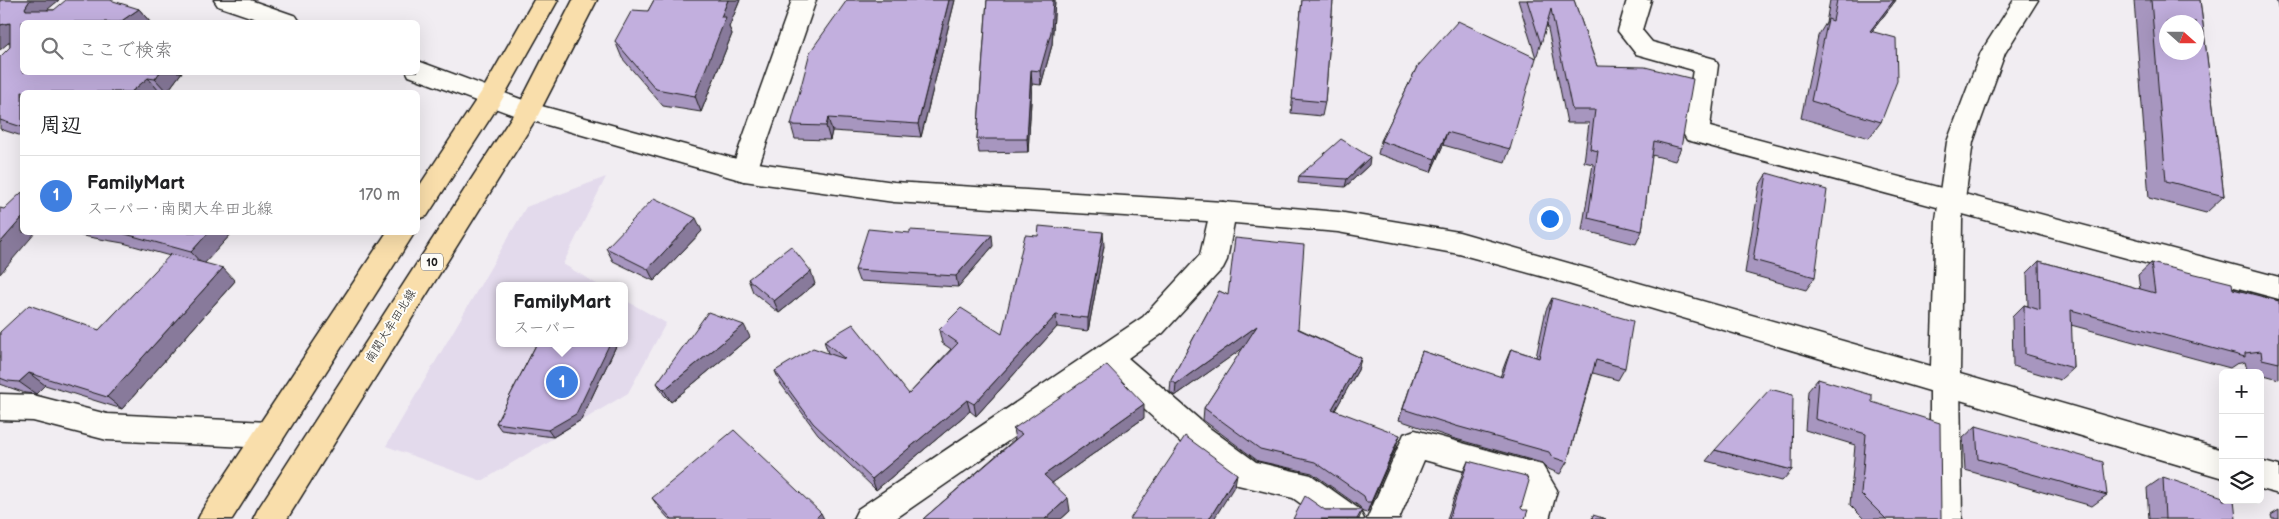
<!DOCTYPE html>
<html lang="ja">
<head>
<meta charset="utf-8">
<style>
	:root { --surface:#fff; --page:#f2f2f2; --text:#202124; --muted:#757577; --line:#e0e0e0; --accent:#7c3aed }
	body { margin:0; font-family:"Balsamiq Sans","Klee One",sans-serif; background:var(--page); color:var(--text) }
	.controls { position:absolute; right:15px; bottom:15px; display:grid; overflow:hidden; border-radius:8px; box-shadow:0 5px 20px #0002 }
	.controls button { width:45px; height:45px; display:grid; place-items:center; padding:0; border:0; border-bottom:1px solid var(--line); background:var(--surface); color:var(--text); font:25px sans-serif }
	.compass { position:absolute; left:2159px; top:15px; width:45px; height:45px; border-radius:50%; background:var(--surface); box-shadow:0 5px 20px #0002; rotate:111deg }
	.you { position:absolute; left:1549px; top:218px; width:18px; height:18px; margin:-12px; border:4px solid #fff; border-radius:50%; background:#1a73e8; box-shadow:0 0 0 8px #1a73e833 }
	.badge { display:grid; place-items:center; width:32px; height:32px; border-radius:50%; background:var(--accent); color:#fff; font-size:16px; font-weight:700 }
	.pin { position:absolute; translate:-50% -50%; border:2px solid #fff; box-shadow:0 1px 5px #0006 }
	.popup { position:absolute; left:496px; top:282px; width:132px; height:65px; box-sizing:border-box; display:grid; place-content:center; border-radius:8px; background:var(--surface); filter:drop-shadow(0 1px 4px #0005); font-size:16px; white-space:nowrap; color:var(--muted) }
	.popup b { font-size:19px; color:var(--text) }
	.popup::after { content:''; position:absolute; left:50%; top:100%; margin-left:-10px; border:10px solid transparent; border-top-color:var(--surface) }
	.list { margin:0; padding:0; list-style:none }
	h2 { display:flex; justify-content:space-between; align-items:center; height:65px; margin:0; padding:0 20px; font-size:21px }
	h2 small { font-size:16px; font-weight:400; color:var(--muted) }
	.list li { display:grid; grid-template-columns:32px 1fr auto; gap:15px; align-items:center; box-sizing:border-box; height:80px; padding:0 20px; border-top:1px solid var(--line) }
	.list b { display:block; font-size:19px; white-space:nowrap }
	.list p { margin:0; font-size:16px; white-space:nowrap; color:var(--muted) }
	.list em { font-size:16px; font-style:normal; color:var(--muted) }
	.icon { flex:none; width:28px; height:28px; fill:none; stroke:currentColor; stroke-width:2; stroke-linecap:round; stroke-linejoin:round }
	.map { position:relative; flex:none; width:2279px; height:519px; overflow:hidden }
	.search { position:absolute; background:var(--surface); box-shadow:0 5px 20px #0002; left:20px; top:20px; width:400px; height:55px; display:flex; align-items:center; gap:12px; box-sizing:border-box; padding:0 18px; border-radius:8px; color:var(--muted); font-size:19px }
	.panel { position:absolute; background:var(--surface); box-shadow:0 5px 20px #0002; left:20px; top:90px; width:400px; height:145px; border-radius:8px }
	.map>svg:first-child { display:block }
</style>
</head>
<body>
<div class="map">
<svg width="2279" height="519" viewBox="0 0 2279 519">
	<rect width="100%" height="100%" fill="#f1edf2"/>
	<filter id="ink" filterUnits="userSpaceOnUse"><feTurbulence type="fractalNoise" baseFrequency=".02" numOctaves="2"/><feDisplacementMap in="SourceGraphic" scale="10" xChannelSelector="R" yChannelSelector="G"/><feConvolveMatrix kernelMatrix="1 2 1 2 8 2 1 2 1" color-interpolation-filters="sRGB"/></filter>
	<g filter="url(#ink)">
		<polygon fill="#e3daec" points="606,177 563,264 600,286 500,286 500,343 624,343 625,300 666,323 628,393 482,481 386,446 526,207"/>
		<g fill="none" stroke-linecap="round" stroke-linejoin="round">
			<defs>
				<g id="minor">
					<polygon points="792,0 816,0 757,171 753,178 744,181 735,178 731,171"/>
					<polygon points="1627,0 1651,0 1642,30 1652,42 1715,59 1718,65 1710,127 2279,277 2279,299 1687,140 1683,133 1693,70 1636,54 1618,31"/>
					<polygon points="1223,202 1232,205 1236,212 1227,260 1223,268 1163,333 1128,358 1208,427 1256,462 1311,475 1359,509 1364,519 1322,519 1293,498 1238,485 1186,447 1105,374 895,519 853,519 858,509 1143,317 1200,255 1210,212 1214,205"/>
					<polygon points="1945,368 1955,372 1960,381 1962,519 1930,519 1930,381 1935,372"/>
					<polygon points="0,394 33,395 107,414 269,422 280,426 284,435 280,444 269,448 107,440 33,421 0,420"/>
					<polygon points="1415,430 1542,465 1557,490 1549,519 1517,519 1525,492 1521,486 1424,460 1399,519 1367,519 1404,434"/>
				</g>
				<g id="tertiary">
					<polygon points="214,0 250,0 296,16 300,22 265,22 218,6"/>
					<polygon points="2014,0 2038,0 2005,53 1973,142 1962,220 1960,374 2223,450 2223,478 1555,280 1459,254 1338,232 1223,222 894,202 744,181 519,117 409,76 407,72 418,72 418,61 534,104 744,161 894,182 1223,202 1338,212 1459,232 1931,366 1936,220 1947,142 1981,52"/>
					<polygon points="2260,461 2279,466 2279,494 2260,489"/>
				</g>
				<g id="primary">
					<polygon points="534,0 558,0 500,103 427,216 418,219 418,188 482,91"/>
					<polygon points="573,0 597,0 537,117 287,519 253,519 258,509 518,107"/>
					<polygon points="387,232 415,232 232,519 198,519 203,509"/>
				</g>
			</defs>
			<use href="#minor" stroke="#1c1c1c" stroke-width="3"/>
			<use href="#tertiary" stroke="#1c1c1c" stroke-width="3"/>
			<use href="#primary" stroke="#1c1c1c" stroke-width="3"/>
			<use href="#minor" fill="#fdfcf7" fill-rule="evenodd"/>
			<use href="#tertiary" fill="#fdfcf7" fill-rule="evenodd"/>
			<use href="#primary" fill="#f9deab" fill-rule="evenodd"/>
		</g>
		<g fill="#a796bf" stroke="#1c1c1c">
			<polygon points="0,0 59,0 46,10 139,9 150,22 22,22 182,72 167,92 22,92 22,136 0,129 0,57 10,47 10,41"/>
			<polygon points="654,0 740,0 729,27 732,34 701,112 663,106 622,58 615,41 648,11"/>
			<polygon points="847,0 955,0 921,137 832,131 830,140 795,139 791,125"/>
			<polygon points="987,0 1055,0 1052,45 1041,85 1032,84 1028,152 979,153 977,139"/>
			<polygon points="1302,0 1333,0 1325,102 1322,116 1291,113"/>
			<polygon points="1518,0 1574,0 1597,66 1681,148 1675,161 1652,155 1642,231 1636,244 1582,230 1593,164 1584,162 1589,123 1567,123 1547,24 1536,58"/>
			<polygon points="1830,0 1896,0 1872,31 1881,122 1869,138 1801,118 1818,36 1826,23"/>
			<polygon points="2134,0 2200,0 2224,196 2206,213 2149,198"/>
			<polygon points="2276,0 2279,0 2279,10"/>
			<polygon points="1417,67 1510,149 1505,162 1443,145 1431,172 1378,154 1381,141"/>
			<polygon points="1369,165 1345,187 1298,183 1299,176"/>
			<polygon points="1767,173 1815,277 1806,290 1745,273 1759,186"/>
			<polygon points="702,231 654,281 613,261 606,248"/>
			<polygon points="60,232 233,232 204,263 235,281 122,409 45,385 36,394 25,393 0,384 0,332 99,330 170,256 123,243"/>
			<polygon points="910,233 993,246 958,287 859,281 855,270"/>
			<polygon points="1104,246 1088,331 1057,327 976,416 970,411 876,490 818,434 780,383 775,371 828,353 824,341 909,394 951,349 942,343 939,330 1002,334"/>
			<polygon points="2039,261 2140,289 2138,275 2151,263 2233,289 2279,301 2279,379 2260,374 2260,373 2255,373 2247,370 2245,362 2236,364 2230,368 2071,325 2073,368 2060,380 2013,366 2012,317 2024,305 2028,306 2027,273"/>
			<polygon points="748,279 815,284 779,313 753,292"/>
			<polygon points="1219,291 1361,358 1358,370 1335,410 1396,447 1367,513 1363,512 1362,511 1359,519 1293,519 1325,510 1361,510 1360,507 1312,473 1258,461 1203,420 1204,408 1244,347 1175,396 1170,392 1171,380"/>
			<polygon points="1552,298 1625,368 1618,380 1593,373 1567,462 1560,474 1546,468 1542,463 1452,438 1399,420 1422,351 1500,377 1506,361 1511,349 1536,357 1546,310"/>
			<polygon points="750,337 671,402 664,395 657,383"/>
			<polygon points="537,343 616,343 617,344 581,420 553,437 501,430 496,423"/>
			<polygon points="1818,379 1872,402 1941,519 1864,519 1850,505 1855,445 1805,430 1808,391"/>
			<polygon points="1144,418 1052,483 1070,511 1061,519 923,519 1015,439 1013,429"/>
			<polygon points="1976,426 2107,495 2092,506 1965,470 1963,438"/>
			<polygon points="1715,450 1792,470 1782,481 1706,461"/>
			<polygon points="1468,461 1521,508 1525,519 1447,519 1463,472"/>
			<polygon points="2163,477 2236,519 2149,519 2147,488"/>
			<polygon points="652,498 824,519 669,519 660,509"/>
			<polygon points="2279,510 2279,519 2272,519 2271,515"/>
		</g>
		<g fill="#887a9b" stroke="#1c1c1c">
			<polygon points="30,0 59,0 41,15 26,10 25,8"/>
			<polygon points="728,0 740,0 729,27 732,34 701,112 695,96 721,17"/>
			<polygon points="949,0 955,0 921,137 918,124"/>
			<polygon points="1053,0 1055,0 1052,45 1041,85 1040,71"/>
			<polygon points="1894,0 1896,0 1859,48 1870,31"/>
			<polygon points="139,9 150,22 120,22"/>
			<polygon points="10,23 13,39 0,50 0,25"/>
			<polygon points="1031,70 1032,84 1028,152 1027,139"/>
			<polygon points="160,72 182,72 167,92 155,79"/>
			<polygon points="148,78 159,91 158,92 131,92"/>
			<polygon points="828,118 832,131 830,140 826,126"/>
			<polygon points="1447,132 1443,145 1431,172 1435,159"/>
			<polygon points="1370,157 1369,165 1345,187 1347,179"/>
			<polygon points="22,218 22,232 36,232 0,274 0,243"/>
			<polygon points="696,218 702,231 654,281 648,269"/>
			<polygon points="209,232 233,232 203,265 191,252"/>
			<polygon points="1103,232 1104,246 1088,331 1088,318"/>
			<polygon points="992,235 993,246 958,287 956,276"/>
			<polygon points="223,268 235,281 122,409 107,397"/>
			<polygon points="811,271 815,284 779,313 774,301"/>
			<polygon points="1056,315 1057,327 976,416 974,404"/>
			<polygon points="744,325 750,337 671,402 664,390"/>
			<polygon points="1257,326 1256,339 1175,396 1176,384"/>
			<polygon points="610,343 616,343 617,344 581,420 553,437 548,430"/>
			<polygon points="1361,358 1358,370 1329,421 1332,409"/>
			<polygon points="29,373 45,385 36,394 19,382"/>
			<polygon points="967,400 970,411 876,490 872,479"/>
			<polygon points="1144,404 1144,418 1045,488 1044,475"/>
			<polygon points="1400,435 1396,447 1367,513 1371,502"/>
			<polygon points="1237,474 1235,485 1214,519 1209,519"/>
			<polygon points="1068,498 1070,511 1061,519 1045,519"/>
			<polygon points="821,513 824,519 815,519"/>
		</g>
		<g fill="#c2afde" stroke="#1c1c1c" fill-rule="evenodd">
			<polygon points="0,0 30,0 25,8 26,10 54,10 66,0 110,0 139,9 120,22 22,22 22,72 160,72 155,79 148,78 131,92 22,92 22,127 0,120 0,57 10,47 10,23 0,25"/>
			<polygon points="654,0 728,0 721,17 726,17 695,96 656,89 615,41 632,10 648,11"/>
			<polygon points="847,0 949,0 918,124 828,118 826,126 791,125 810,52"/>
			<polygon points="987,0 1053,0 1051,32 1040,71 1031,70 1027,139 977,139"/>
			<polygon points="1302,0 1333,0 1325,102 1292,99"/>
			<polygon points="1527,0 1574,0 1597,66 1645,67 1693,79 1681,148 1654,141 1642,231 1588,218 1598,151 1590,149 1595,110 1572,110 1551,9 1541,44"/>
			<polygon points="1837,0 1894,0 1870,31 1896,38 1897,81 1881,122 1811,101 1828,19 1833,21"/>
			<path d="M2151,0H2200L2224,196L2166,181ZM2166,22H2196V52H2166Z"/>
			<polygon points="1458,21 1536,58 1510,149 1447,132 1435,159 1381,141 1417,67"/>
			<polygon points="1341,139 1370,157 1347,179 1299,176"/>
			<polygon points="1767,173 1827,190 1815,277 1753,260"/>
			<polygon points="22,192 22,218 0,243 0,208 4,209"/>
			<polygon points="654,198 696,218 648,269 606,248"/>
			<polygon points="1039,226 1103,232 1088,318 1056,315 974,404 967,400 872,479 813,423 775,371 813,348 845,359 824,341 853,324 909,394 958,343 939,330 961,308 1002,334 1025,235 1038,236"/>
			<polygon points="868,229 910,233 910,230 992,235 956,276 855,270"/>
			<polygon points="118,232 209,232 191,252"/>
			<polygon points="1235,238 1304,245 1298,329 1361,358 1332,409 1400,435 1371,502 1366,502 1364,496 1315,462 1260,449 1204,408 1257,326 1176,384 1171,380 1219,291 1228,295"/>
			<polygon points="791,246 811,271 774,301 748,279"/>
			<polygon points="171,254 223,268 107,397 29,373 19,382 8,381 0,378 0,332 29,305 99,330"/>
			<polygon points="2039,261 2155,293 2151,263 2232,283 2233,289 2279,301 2279,363 2262,359 2261,351 2245,353 2245,357 2071,310 2073,368 2025,354 2024,305 2040,310"/>
			<polygon points="1552,298 1633,321 1625,368 1596,360 1567,462 1552,457 1549,452 1456,426 1403,409 1422,351 1502,377 1511,349 1539,358"/>
			<polygon points="708,312 744,325 664,390 657,383"/>
			<polygon points="537,343 610,343 576,414 548,430 496,423"/>
			<polygon points="1107,365 1144,404 1044,475 1068,498 1045,519 923,519 1022,434 1013,429"/>
			<polygon points="1818,379 1872,395 1872,402 1940,423 1941,519 1886,519 1861,494 1866,434 1815,419"/>
			<polygon points="1770,389 1793,395 1792,470 1715,450"/>
			<polygon points="1976,426 2103,462 2107,495 1978,459"/>
			<polygon points="734,430 821,513 815,519 672,519 652,498"/>
			<polygon points="1185,436 1237,474 1209,519 1130,519"/>
			<polygon points="1468,461 1526,476 1529,481 1521,508 1523,510 1528,510 1525,519 1449,519"/>
			<polygon points="2163,477 2223,497 2223,500 2234,500 2236,519 2165,519"/>
			<polygon points="1305,496 1325,510 1362,510 1357,519 1293,519"/>
			<polygon points="1593,515 1606,519 1592,519"/>
		</g>
	</g>
	<g text-anchor="middle" dominant-baseline="central" stroke-width="4" stroke-linejoin="round" paint-order="stroke">
		<rect fill="#fdfcf7" stroke="#605f5e" stroke-width="1" x="421" y="253.5" width="22" height="17" rx="4"/>
		<g font-size="11" font-weight="bold" fill="#1c1c1c">
			<text x="432" y="262">10</text>
		</g>
		<g font-size="12" fill="#1c1c1c" stroke="#fdfcf7">
			<text transform="translate(391 326) rotate(-58)">南関大牟田北線</text>
		</g>
	</g>
</svg>
<div class="controls">
<button>+</button>
<button>−</button>
<button><svg class="icon" aria-label="layers" viewBox="0 0 24 24"><path d="M12 4l9 5-9 5-9-5zM3 14l9 5 9-5"/></svg></button>
</div>
<svg class="compass" viewBox="-18 -18 36 36"><path d="M0-13l5 13h-10z" fill="#e53935"/><path d="M0 13l5-13h-10z" fill="#757577"/></svg>
<div class="you"></div>
<div class="pin badge" style="left:562px;top:382px;background:#3f7fe0">1</div>
<div class="popup"><b>FamilyMart</b>スーパー</div>
<div class="search"><svg class="icon" aria-label="search" viewBox="0 0 24 24"><circle cx="10" cy="10" r="6"/><path d="M15 15l6 6"/></svg>ここで検索</div>
<section class="panel">
<h2>周辺<small></small></h2>
<ul class="list">
<li><span class="badge" style="background:#3f7fe0">1</span><div><b>FamilyMart</b><p>スーパー · 南関大牟田北線</p></div><em>170 m</em></li>
</ul>
</section>
</div>
</body>
</html>
